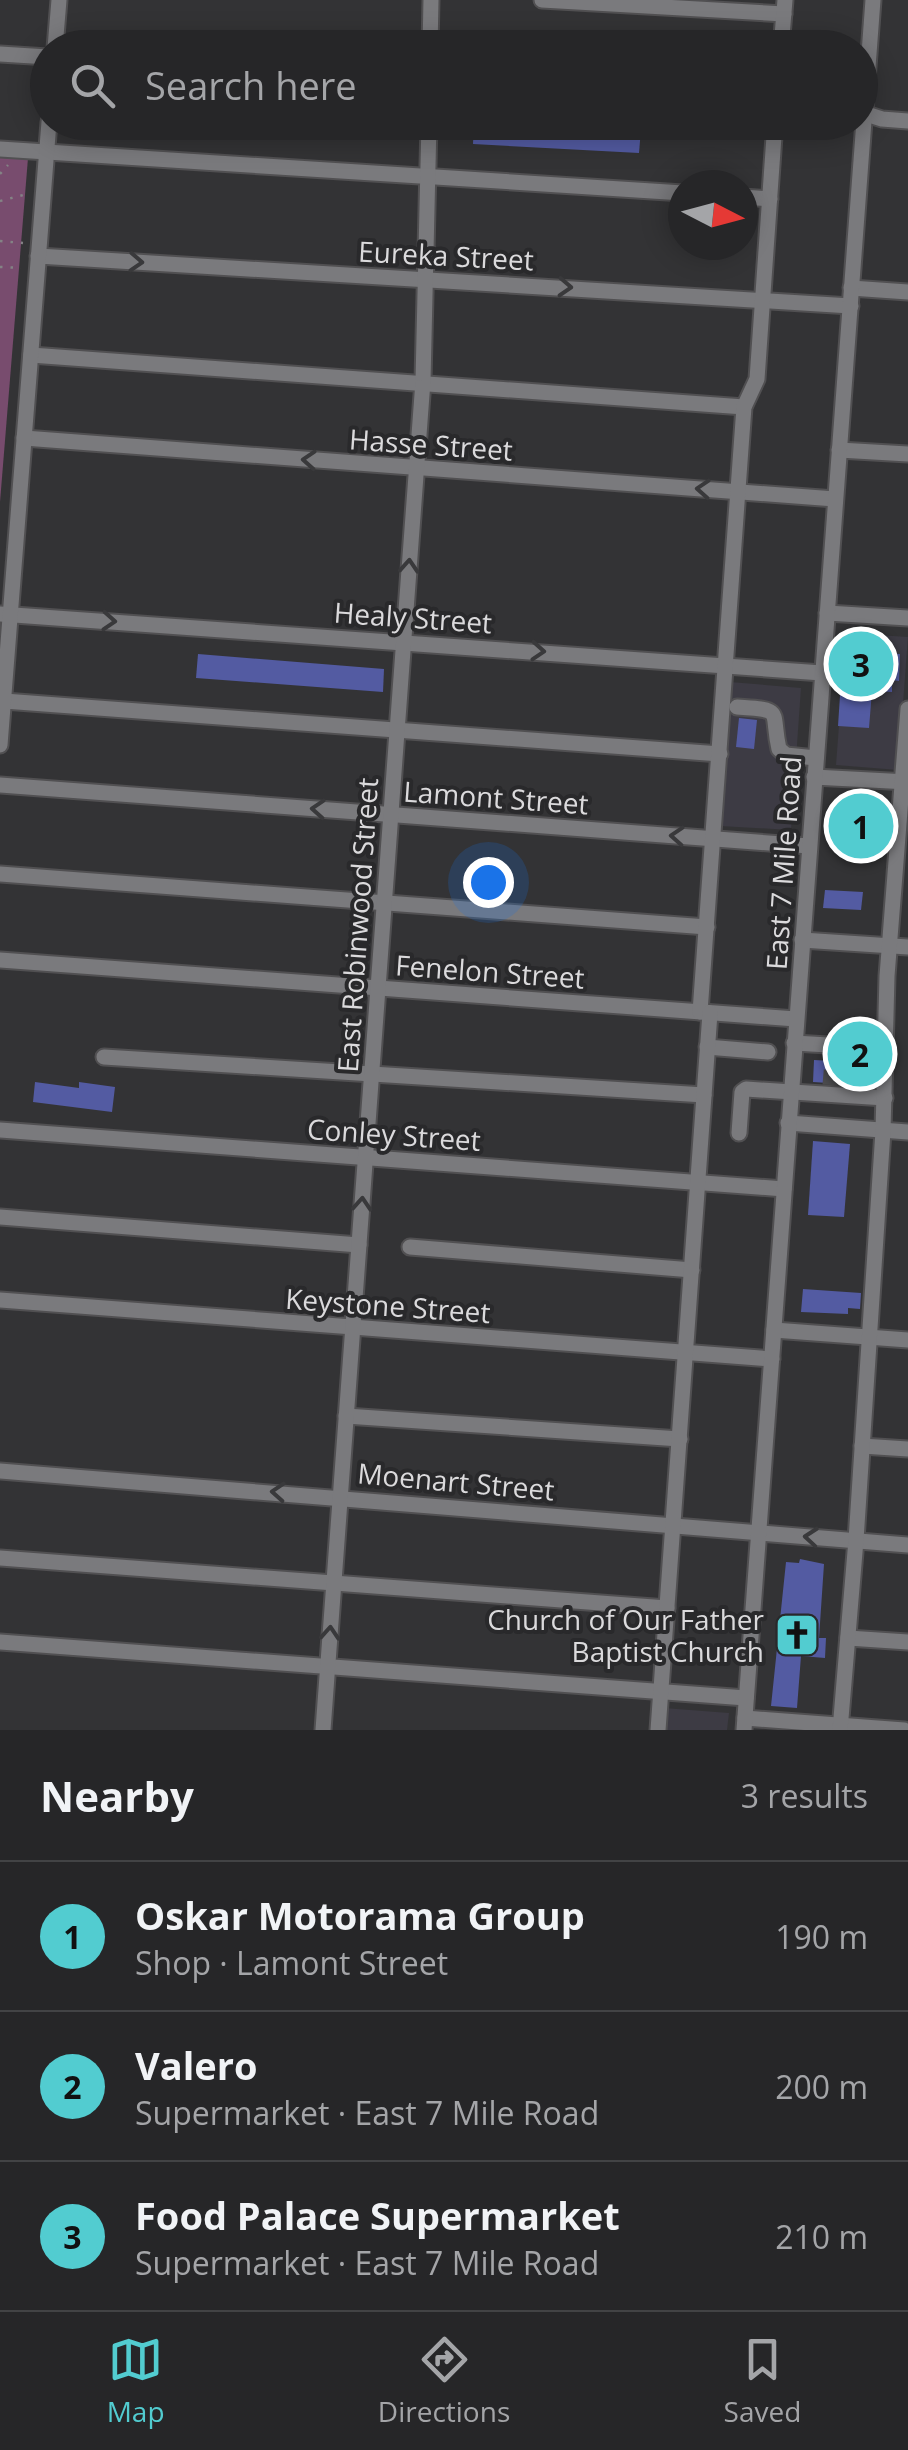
<!DOCTYPE html>
<html lang="en">
<head>
<meta charset="utf-8">
<style>
	:root { --surface:#262628; --page:#2e2e30; --text:#f1f3f6; --muted:#a4a5a8; --line:#424345; --accent:#52ccd0 }
	body { margin:0; font-family:"Open Sans",sans-serif; background:var(--page); color:var(--text) }
	.compass { position:absolute; left:668px; top:170px; width:90px; height:90px; border-radius:50%; background:var(--surface); box-shadow:0 5px 25px #0003; rotate:96deg }
	.you { position:absolute; left:488px; top:882px; width:35px; height:35px; margin:-25px; border:8px solid #fff; border-radius:50%; background:#1a73e8; box-shadow:0 0 0 15px #1a73e833 }
	.badge { display:grid; place-items:center; width:65px; height:65px; border-radius:50%; background:var(--accent); color:#111; font-size:32px; font-weight:700 }
	.pin { position:absolute; translate:-50% -50%; border:5px solid #fff; box-shadow:0 2px 10px #0006 }
	.list { margin:0; padding:0; list-style:none }
	h2 { display:flex; justify-content:space-between; align-items:center; height:130px; margin:0; padding:0 40px; font-size:42px }
	h2 small { font-size:32px; font-weight:400; color:var(--muted) }
	.list li { display:grid; grid-template-columns:65px 1fr auto; gap:30px; align-items:center; box-sizing:border-box; height:150px; padding:0 40px; border-top:2px solid var(--line) }
	.list b { display:block; font-size:38px; white-space:nowrap }
	.list p { margin:0; font-size:32px; white-space:nowrap; color:var(--muted) }
	.list em { font-size:32px; font-style:normal; color:var(--muted) }
	.icon { flex:none; width:55px; height:55px; fill:none; stroke:currentColor; stroke-width:2; stroke-linecap:round; stroke-linejoin:round }
	.map { position:relative; flex:none; width:908px; height:1730px; overflow:hidden }
	.search { position:absolute; background:var(--surface); box-shadow:0 5px 25px #0003; left:30px; right:30px; top:30px; height:110px; display:flex; align-items:center; gap:25px; box-sizing:border-box; padding:0 35px; border-radius:55px; color:var(--muted); font-size:38px }
	.sheet { height:580px; background:var(--surface) }
	nav { display:flex; justify-content:space-around; align-items:center; box-sizing:border-box; height:140px; border-top:2px solid var(--line); background:var(--surface); font-size:28px; color:var(--muted) }
	nav a { display:grid; justify-items:center; gap:5px }
	nav .on { color:var(--accent) }
	.map>svg:first-child { display:block }
</style>
</head>
<body>
<div class="map">
<svg width="908" height="1730" viewBox="0 0 908 1730">
	<rect width="100%" height="100%" fill="#333335"/>
	<g fill="#3d3b44">
		<polygon points="846,633 908,637 898,770 836,765"/>
		<polygon points="730,682 801,688 791,830 720,826"/>
		<polygon points="664,1708 729,1713 727,1730 663,1730"/>
	</g>
	<polygon fill="#784c6e" points="0,156 28,158 0,502"/>
	<g fill="#535ba2">
		<polygon points="474,122 641,129 639,153 473,144"/>
		<polygon points="843,650 900,654 899,681 892,680 892,692 872,691 869,728 838,726"/>
		<polygon points="198,654 384,669 383,692 196,678"/>
		<polygon points="739,718 757,720 754,749 736,747"/>
		<polygon points="825,890 863,892 861,910 823,908"/>
		<polygon points="852,1030 872,1032 869,1077 845,1075 844,1084 813,1082 814,1060 833,1061 834,1068 842,1073 853,1069 856,1047"/>
		<polygon points="35,1082 79,1088 79,1082 115,1087 112,1112 33,1102"/>
		<polygon points="813,1141 850,1144 844,1217 808,1215"/>
		<polygon points="803,1289 861,1293 860,1309 848,1308 848,1314 801,1312"/>
		<polygon points="800,1559 824,1564 819,1638 826,1638 825,1658 801,1656 797,1708 771,1706 786,1562 799,1563"/>
	</g>
	<g fill="none" stroke-linecap="round" stroke-linejoin="round">
		<g stroke="#4c4c4e" stroke-width="15" stroke-dasharray="15 8" stroke-linecap="butt">
			<polyline points="830,1085 832,1061"/>
			<polyline points="842,1085 844,1062"/>
		</g>
		<defs>
			<g id="minor">
				<polyline points="542,0 784,14"/>
				<polyline points="55,48 59,0"/>
				<polyline points="430,48 431,0"/>
				<polyline points="781,48 785,0"/>
				<polyline points="0,54 48,57"/>
				<polyline points="860,112 882,119 908,121"/>
				<polyline points="0,149 683,193"/>
				<polyline points="743,197 770,199"/>
				<polyline points="38,256 851,306"/>
				<polyline points="851,288 908,292"/>
				<polyline points="31,355 744,407"/>
				<polyline points="24,438 835,499"/>
				<polyline points="839,450 908,454"/>
				<polyline points="827,613 908,618"/>
				<polyline points="0,614 822,673"/>
				<polyline points="4,701 720,754"/>
				<path d="M737,707C786,710 770,710 779,749L786,755L816,758"/>
				<polyline points="0,745 49,122"/>
				<polyline points="814,777 908,782"/>
				<polyline points="0,785 809,846"/>
				<polyline points="0,874 707,927"/>
				<polyline points="802,940 908,947"/>
				<polyline points="0,960 796,1019"/>
				<polyline points="700,1012 744,407 757,379 775,122"/>
				<polyline points="794,1043 845,1046 844,1062"/>
				<polyline points="707,1047 768,1052"/>
				<polyline points="104,1057 704,1095"/>
				<polyline points="788,1123 908,1132"/>
				<polyline points="0,1130 784,1189"/>
				<polyline points="739,1133 742,1092 746,1089 885,1098"/>
				<polyline points="0,1217 359,1245"/>
				<polyline points="410,1247 692,1270"/>
				<polyline points="0,1300 772,1359"/>
				<polyline points="774,1330 908,1340"/>
				<polyline points="346,1416 680,1439"/>
				<polyline points="862,1446 908,1449"/>
				<polyline points="0,1471 908,1545"/>
				<polyline points="0,1558 667,1608"/>
				<polyline points="848,1638 908,1642"/>
				<polyline points="0,1642 746,1698"/>
				<polyline points="745,1718 904,1730"/>
				<polyline points="323,1730 423,381 429,122"/>
				<polyline points="658,1730 710,1013"/>
				<polyline points="744,1730 873,0"/>
				<polyline points="840,1730 856,1540 883,1131 887,976 908,709"/>
			</g>
		</defs>
		<use href="#minor" stroke="#515052" stroke-width="19"/>
		<g stroke="#848385" stroke-width="2.5" stroke-dasharray="2.5 8" stroke-linecap="butt">
			<polyline points="0,174 8,165"/>
			<polyline points="0,201 27,194"/>
			<polyline points="0,241 23,243"/>
			<polyline points="0,267 21,268"/>
		</g>
		<use href="#minor" stroke="#7a7a7d" stroke-width="15"/>
	</g>
	<defs><path id="oneway-chevron" d="M-2-3.5L2.5 0L-2 3.5" fill="none" stroke-width="1.6" stroke-linecap="round" stroke-linejoin="round" transform="scale(2.5)"/></defs>
	<g stroke="#39393b">
		<use href="#oneway-chevron" transform="translate(136 262) rotate(3)"/>
		<use href="#oneway-chevron" transform="translate(565 287) rotate(3)"/>
		<use href="#oneway-chevron" transform="translate(309 460) rotate(-176)"/>
		<use href="#oneway-chevron" transform="translate(703 489) rotate(-176)"/>
		<use href="#oneway-chevron" transform="translate(409 566) rotate(-86)"/>
		<use href="#oneway-chevron" transform="translate(109 621) rotate(4)"/>
		<use href="#oneway-chevron" transform="translate(538 651) rotate(4)"/>
		<use href="#oneway-chevron" transform="translate(318 809) rotate(-176)"/>
		<use href="#oneway-chevron" transform="translate(677 836) rotate(-176)"/>
		<use href="#oneway-chevron" transform="translate(362 1204) rotate(-86)"/>
		<use href="#oneway-chevron" transform="translate(278 1492) rotate(-176)"/>
		<use href="#oneway-chevron" transform="translate(811 1537) rotate(-175)"/>
		<use href="#oneway-chevron" transform="translate(330 1633) rotate(-86)"/>
	</g>
	<defs>
		<symbol id="church-square" viewBox="-11 -11 22 22"><rect x="-9" y="-9" width="18" height="18" rx="4" fill="#52ccd0" stroke="#29292b"/><path d="M-1.2-6h2.4v3.5h3.3v2.4h-3.3V6h-2.4V-.1h-3.3v-2.4h3.3Z" fill="#111"/></symbol>
	</defs>
	<g fill-rule="evenodd">
		<use href="#church-square" x="772" y="1610" width="50" height="50"/>
	</g>
	<g text-anchor="middle" dominant-baseline="central" stroke-width="8" stroke-linejoin="round" paint-order="stroke">
		<g font-size="28" fill="#dbdadc" stroke="#29292b">
			<text transform="translate(446 255) rotate(3)">Eureka Street</text>
			<text transform="translate(431 444) rotate(4)">Hasse Street</text>
			<text transform="translate(413 617) rotate(4)">Healy Street</text>
			<text transform="translate(496 797) rotate(4)">Lamont Street</text>
			<text transform="translate(783 863) rotate(-86)">East 7 Mile Road</text>
			<text transform="translate(357 925) rotate(-86)">East Robinwood Street</text>
			<text transform="translate(490 971) rotate(4)">Fenelon Street</text>
			<text transform="translate(394 1134) rotate(4)">Conley Street</text>
			<text transform="translate(388 1305) rotate(4)">Keystone Street</text>
			<text transform="translate(456 1481) rotate(5)">Moenart Street</text>
		</g>
		<g font-size="28" fill="#dbdadc" stroke="#29292b" text-anchor="end">
			<text x="764" y="1619">Church of Our Father<tspan x="764" dy="32">Baptist Church</tspan></text>
		</g>
	</g>
</svg>
<svg class="compass" viewBox="-18 -18 36 36"><path d="M0-13l5 13h-10z" fill="#e53935"/><path d="M0 13l5-13h-10z" fill="#a4a5a8"/></svg>
<div class="you"></div>
<div class="pin badge" style="left:861px;top:826px">1</div>
<div class="pin badge" style="left:860px;top:1054px">2</div>
<div class="pin badge" style="left:861px;top:664px">3</div>
<div class="search"><svg class="icon" aria-label="search" viewBox="0 0 24 24"><circle cx="10" cy="10" r="6"/><path d="M15 15l6 6"/></svg>Search here</div>
</div>
<section class="sheet">
<h2>Nearby<small>3 results</small></h2>
<ul class="list">
<li><span class="badge">1</span><div><b>Oskar Motorama Group</b><p>Shop · Lamont Street</p></div><em>190 m</em></li>
<li><span class="badge">2</span><div><b>Valero</b><p>Supermarket · East 7 Mile Road</p></div><em>200 m</em></li>
<li><span class="badge">3</span><div><b>Food Palace Supermarket</b><p>Supermarket · East 7 Mile Road</p></div><em>210 m</em></li>
</ul>
</section>
<nav>
<a class="on"><svg class="icon" aria-label="map" viewBox="0 0 24 24"><path d="M3 6l6-2 6 2 6-2v14l-6 2-6-2-6 2zM9 4v14M15 6v14"/></svg>Map</a>
<a><svg class="icon" aria-label="directions" viewBox="0 0 24 24"><path d="M12 3l9 9-9 9-9-9zM9 14v-3h6M13 9l2 2-2 2"/></svg>Directions</a>
<a><svg class="icon" aria-label="saved" viewBox="0 0 24 24"><path d="M7 4h10v16l-5-4-5 4z"/></svg>Saved</a>
</nav>
</body>
</html>
